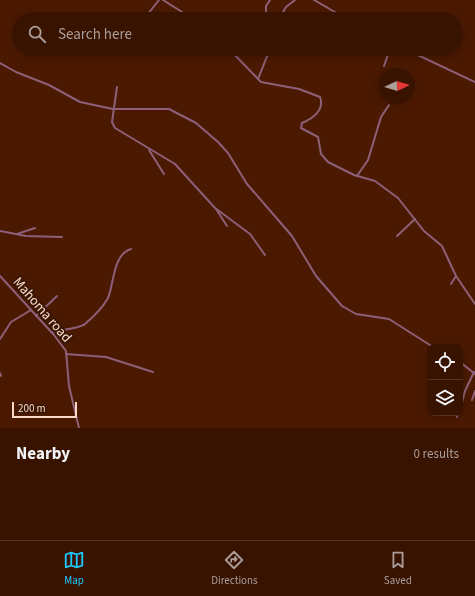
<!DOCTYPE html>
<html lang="en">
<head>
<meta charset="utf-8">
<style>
	:root { --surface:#381300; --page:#3f1c0a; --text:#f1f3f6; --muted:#ab9e99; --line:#523222; --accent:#20c9fd }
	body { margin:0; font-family:"Source Sans 3",sans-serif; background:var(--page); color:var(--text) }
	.controls { position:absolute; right:12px; bottom:12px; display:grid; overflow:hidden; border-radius:8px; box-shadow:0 2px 6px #0003 }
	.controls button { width:36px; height:36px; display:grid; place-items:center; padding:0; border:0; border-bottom:1px solid var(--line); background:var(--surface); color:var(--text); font:20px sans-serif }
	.compass { position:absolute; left:379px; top:68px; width:36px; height:36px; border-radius:50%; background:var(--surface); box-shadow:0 2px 6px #0003; rotate:86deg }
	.scale { position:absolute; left:12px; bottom:10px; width:65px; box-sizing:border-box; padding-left:4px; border:2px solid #f9d8c9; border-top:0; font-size:11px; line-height:14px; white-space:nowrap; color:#f9d8c9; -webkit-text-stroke:3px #391503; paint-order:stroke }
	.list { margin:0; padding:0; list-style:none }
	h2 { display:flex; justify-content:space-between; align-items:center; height:52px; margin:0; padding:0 16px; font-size:17px }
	h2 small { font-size:13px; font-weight:400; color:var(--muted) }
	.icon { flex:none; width:22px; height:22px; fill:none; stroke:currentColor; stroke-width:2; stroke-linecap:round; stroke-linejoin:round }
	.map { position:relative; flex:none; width:475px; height:428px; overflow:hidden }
	.search { position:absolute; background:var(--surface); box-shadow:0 2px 6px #0003; left:12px; right:12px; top:12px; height:44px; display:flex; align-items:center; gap:10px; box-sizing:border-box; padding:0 14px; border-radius:22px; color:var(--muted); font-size:15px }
	.sheet { height:112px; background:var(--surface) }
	nav { display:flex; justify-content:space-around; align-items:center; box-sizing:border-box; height:56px; border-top:1px solid var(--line); background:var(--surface); font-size:11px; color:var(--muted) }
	nav a { display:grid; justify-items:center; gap:2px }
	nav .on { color:var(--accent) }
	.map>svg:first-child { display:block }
</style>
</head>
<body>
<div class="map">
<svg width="475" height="428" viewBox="0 0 475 428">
	<rect width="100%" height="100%" fill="#4b1900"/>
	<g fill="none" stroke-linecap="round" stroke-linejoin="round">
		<g stroke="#8d6079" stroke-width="2">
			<polyline points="163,0 193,19"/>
			<polyline points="314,0 347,19"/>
			<polyline points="144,19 159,0"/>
			<polyline points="266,19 266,6 270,0"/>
			<polyline points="279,19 286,7 295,0"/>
			<polyline points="335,19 337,14"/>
			<path d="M229,49L261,82L299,89L320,97C325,110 312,119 302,123L301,128L318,137L321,154L328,162L354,175L375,181L398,198L424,231L442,246L456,276L475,304"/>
			<polyline points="405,49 475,82"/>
			<polyline points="0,63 16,72 49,85 80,102 113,109 169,109 196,123 218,142 228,153 247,184 292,236 316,276 342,306 356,314 389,319 433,347"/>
			<polyline points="384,66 390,49"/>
			<polyline points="258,79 270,49"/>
			<polyline points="117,87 112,122 115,128 175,164 215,208 250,234 265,255"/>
			<polyline points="149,150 164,174"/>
			<polyline points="357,176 368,160 381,117 389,105"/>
			<polyline points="216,209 227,226"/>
			<polyline points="0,231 26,236 62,237"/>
			<polyline points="17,234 35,228"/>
			<polyline points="397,236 415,219"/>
			<polyline points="0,276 54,335 66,351 69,386 79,428"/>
			<polyline points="451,284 456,276"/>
			<polyline points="36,316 57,296"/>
			<path d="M51,332C59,330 79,329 85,324C92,318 103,307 108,298C114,284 113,254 131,249"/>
			<polyline points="0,339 11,322 31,310"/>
			<polyline points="66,354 106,357 153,372"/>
			<polyline points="460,362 475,374"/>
			<polyline points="0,373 1,376"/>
			<polyline points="472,400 475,391"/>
			<polyline points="460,410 465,391 474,372"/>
			<polyline points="457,417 458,413"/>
		</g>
	</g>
	<g text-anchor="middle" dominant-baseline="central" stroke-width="4" stroke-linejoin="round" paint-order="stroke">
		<g font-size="14" fill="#f9d8c9" stroke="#391503">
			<text transform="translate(42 310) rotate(49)">Mahoma road</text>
		</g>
	</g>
</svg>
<div class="controls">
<button><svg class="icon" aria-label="locate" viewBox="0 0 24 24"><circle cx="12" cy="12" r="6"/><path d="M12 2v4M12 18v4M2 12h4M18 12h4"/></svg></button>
<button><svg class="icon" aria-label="layers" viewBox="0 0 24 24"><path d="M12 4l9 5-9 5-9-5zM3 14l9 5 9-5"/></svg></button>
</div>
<svg class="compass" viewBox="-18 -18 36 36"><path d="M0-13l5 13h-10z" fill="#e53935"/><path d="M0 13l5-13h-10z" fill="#ab9e99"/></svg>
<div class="scale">200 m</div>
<div class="search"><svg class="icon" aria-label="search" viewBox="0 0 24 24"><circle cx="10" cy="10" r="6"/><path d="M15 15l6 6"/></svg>Search here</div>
</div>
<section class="sheet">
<h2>Nearby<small>0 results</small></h2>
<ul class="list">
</ul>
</section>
<nav>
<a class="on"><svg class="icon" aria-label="map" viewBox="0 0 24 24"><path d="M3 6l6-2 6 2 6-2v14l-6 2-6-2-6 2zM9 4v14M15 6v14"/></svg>Map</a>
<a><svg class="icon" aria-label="directions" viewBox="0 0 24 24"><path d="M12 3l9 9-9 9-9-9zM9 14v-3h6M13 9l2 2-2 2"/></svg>Directions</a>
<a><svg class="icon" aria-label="saved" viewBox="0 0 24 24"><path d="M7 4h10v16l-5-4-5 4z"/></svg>Saved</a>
</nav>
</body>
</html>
